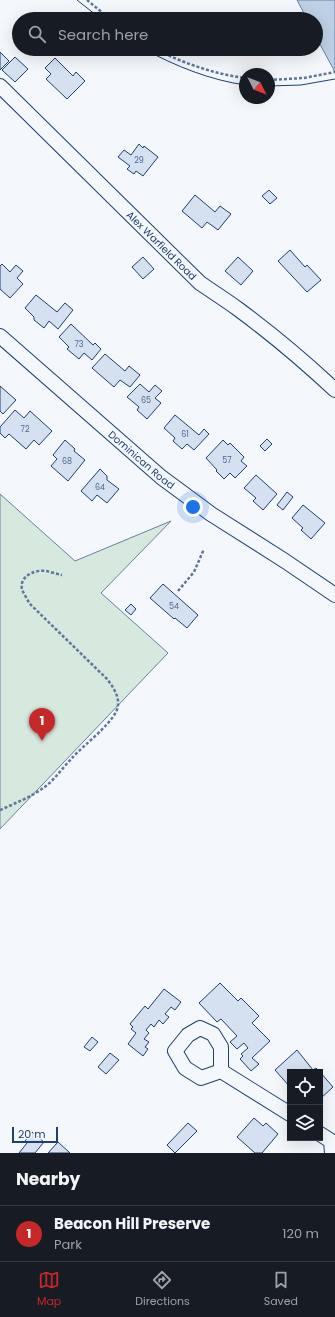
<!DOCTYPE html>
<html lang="en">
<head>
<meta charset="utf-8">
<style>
	:root { --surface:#171b24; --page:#242831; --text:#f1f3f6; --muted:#9ea1a6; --line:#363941; --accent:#c62828 }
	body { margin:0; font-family:Poppins,sans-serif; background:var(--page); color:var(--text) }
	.controls { position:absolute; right:12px; bottom:12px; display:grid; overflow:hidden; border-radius:0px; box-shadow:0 4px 16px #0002 }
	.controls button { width:36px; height:36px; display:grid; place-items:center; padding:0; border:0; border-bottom:1px solid var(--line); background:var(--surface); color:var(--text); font:20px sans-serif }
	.compass { position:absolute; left:239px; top:68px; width:36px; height:36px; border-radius:50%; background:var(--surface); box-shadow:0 4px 16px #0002; rotate:132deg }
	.scale { position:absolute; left:12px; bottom:10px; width:46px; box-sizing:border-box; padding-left:4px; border:2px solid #1d3f73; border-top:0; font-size:11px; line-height:14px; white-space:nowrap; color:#1d3f73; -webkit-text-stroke:3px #f4f7fb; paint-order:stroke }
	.you { position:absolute; left:193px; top:507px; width:14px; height:14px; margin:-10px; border:3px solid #fff; border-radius:50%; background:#1a73e8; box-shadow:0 0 0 6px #1a73e833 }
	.badge { display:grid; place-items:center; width:26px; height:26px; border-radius:50%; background:var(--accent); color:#fff; font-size:13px; font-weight:700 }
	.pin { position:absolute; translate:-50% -33px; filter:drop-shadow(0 1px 2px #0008) }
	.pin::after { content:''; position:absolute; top:21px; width:14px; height:12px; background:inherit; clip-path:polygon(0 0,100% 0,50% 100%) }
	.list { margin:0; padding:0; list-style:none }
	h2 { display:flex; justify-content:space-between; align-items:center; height:52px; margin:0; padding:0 16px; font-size:17px }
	h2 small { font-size:13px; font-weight:400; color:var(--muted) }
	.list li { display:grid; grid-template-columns:26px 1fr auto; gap:12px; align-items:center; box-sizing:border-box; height:56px; padding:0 16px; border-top:1px solid var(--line) }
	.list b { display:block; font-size:15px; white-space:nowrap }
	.list p { margin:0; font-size:13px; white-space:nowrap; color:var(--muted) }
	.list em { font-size:13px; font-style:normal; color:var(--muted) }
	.icon { flex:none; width:22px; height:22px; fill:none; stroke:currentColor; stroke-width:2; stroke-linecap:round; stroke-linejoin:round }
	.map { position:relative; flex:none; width:335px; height:1153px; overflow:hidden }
	.search { position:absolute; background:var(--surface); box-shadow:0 4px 16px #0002; left:12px; right:12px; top:12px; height:44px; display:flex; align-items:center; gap:10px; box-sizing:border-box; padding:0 14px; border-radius:22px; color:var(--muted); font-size:15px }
	.sheet { height:108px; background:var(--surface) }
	nav { display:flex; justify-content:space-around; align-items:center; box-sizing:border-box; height:56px; border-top:1px solid var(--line); background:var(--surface); font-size:11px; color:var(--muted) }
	nav a { display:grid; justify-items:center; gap:2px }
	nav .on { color:var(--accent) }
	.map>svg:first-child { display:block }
</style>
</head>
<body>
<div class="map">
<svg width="335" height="1153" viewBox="0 0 335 1153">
	<rect width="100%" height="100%" fill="#f4f7fb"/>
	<polygon fill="#d7e8df" stroke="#687fa3" points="0,494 75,561 171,521 101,593 168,653 0,829"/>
	<polygon fill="#bed0e5" stroke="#687fa3" points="297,0 335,0 335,72 316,37 316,19 307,19"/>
	<g fill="#d5e0f0" stroke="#1d3f73">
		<polygon points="0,52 9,61 0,70"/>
		<polygon points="15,57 28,69 15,82 2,70"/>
		<polygon points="55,58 73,76 76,72 85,81 67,99 46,79 51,74 45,68"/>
		<polygon points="139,144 143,148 144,146 158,157 143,176 136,171 134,174 127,169 130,166 118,157 124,150 131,155"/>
		<polygon points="269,190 277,198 270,204 262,196"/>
		<polygon points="195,195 215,212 220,206 231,214 218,230 207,222 202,228 182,211"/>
		<polygon points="290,250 305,267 307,265 321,280 307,292 278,261"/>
		<polygon points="143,257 154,269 143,279 132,267"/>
		<polygon points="238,257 253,271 241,285 225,271"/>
		<polygon points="2,264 10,272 16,265 23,271 17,278 23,284 10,298 0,289 0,266"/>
		<polygon points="36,295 57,312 65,303 73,310 58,329 49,321 44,328 34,320 34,317 25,308"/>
		<polygon points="71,324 93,345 95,343 101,349 92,360 84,353 79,359 67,349 69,347 59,337"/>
		<polygon points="105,354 125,371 129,366 140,375 130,387 120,380 114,387 92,368"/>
		<polygon points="140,384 149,392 155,385 162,391 155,398 161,403 147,419 137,410 139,407 127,397"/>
		<polygon points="0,386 16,400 3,414 0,411"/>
		<polygon points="15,410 24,418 30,411 52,431 39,445 34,440 26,449 9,434 5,438 0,433 0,427"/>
		<polygon points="175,415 199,435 204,429 209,434 194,450 187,444 182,449 173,441 175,438 164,428"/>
		<polygon points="267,439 272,444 265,451 260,446"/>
		<polygon points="65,440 75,449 74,451 85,460 68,481 51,466 57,459 53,455"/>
		<polygon points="223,440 228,445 230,443 244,457 241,461 247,466 235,478 230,473 224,479 216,471 217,470 206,458"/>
		<polygon points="100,469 107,476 107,480 119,489 107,503 97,495 92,501 81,491"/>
		<polygon points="256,475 277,494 263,510 253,501 256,498 244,488"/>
		<polygon points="287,492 293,497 283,510 277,505"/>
		<polygon points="303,505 325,523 311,539 301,530 303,528 292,518"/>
		<polygon points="163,584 198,615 187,628 175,618 174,619 150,598"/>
		<polygon points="131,604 136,609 131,615 125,610"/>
		<polygon points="220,983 238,1001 241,998 259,1016 252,1023 270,1041 252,1058 259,1064 251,1071 240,1059 243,1056 241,1054 248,1048 244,1043 237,1049 230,1042 237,1036 221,1019 217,1022 199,1003"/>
		<polygon points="164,989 181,1002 175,1010 171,1007 165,1014 169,1017 163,1024 159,1020 154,1027 151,1024 146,1030 149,1033 144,1039 149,1042 145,1047 148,1049 143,1056 128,1044 136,1033 131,1029 133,1027 130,1024 145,1006 148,1009"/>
		<polygon points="92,1037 98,1042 90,1051 84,1047"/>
		<polygon points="297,1050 313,1070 316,1068 320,1072 290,1072 290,1087 275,1070"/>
		<polygon points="110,1053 119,1060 106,1074 98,1067"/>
		<polygon points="320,1072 333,1087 320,1099"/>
		<polygon points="254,1118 263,1126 266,1123 278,1134 262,1153 255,1153 237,1137"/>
		<polygon points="188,1123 197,1131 175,1153 167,1145"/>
		<polygon points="32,1132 44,1142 35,1153 19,1153 27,1143 25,1141"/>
		<polygon points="58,1142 70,1153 48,1153"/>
	</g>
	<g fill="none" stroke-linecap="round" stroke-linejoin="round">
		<defs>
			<g id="street">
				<path id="s1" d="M0,86L200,283C213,292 226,300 238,309C272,334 304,361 335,390"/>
				<path id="s2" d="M0,336L161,477L211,514L285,561L335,595"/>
				<polygon points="200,1028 213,1034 221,1047 221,1071 201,1078 185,1068 175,1051 188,1035"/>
				<polyline points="221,1071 290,1114"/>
				<polyline points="320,1134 331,1141 332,1153"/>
			</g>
		</defs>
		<use href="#street" stroke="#1d3f73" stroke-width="16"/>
		<g stroke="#5e769c" stroke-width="2.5" stroke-dasharray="3 2" stroke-linecap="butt">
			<polyline points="87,0 110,19"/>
			<path d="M155,49C183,63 214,74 245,78"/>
			<polyline points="269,80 304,78 335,72"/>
			<polyline points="178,591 194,572 204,549"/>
			<path d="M0,810C16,803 33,796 46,786C56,778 64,766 73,757C85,744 108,727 116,712C122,700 114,688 107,679L29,603C27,598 23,593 22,589C19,576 36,569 46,571C51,572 57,574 62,575"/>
		</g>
		<use href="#street" stroke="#f4f7fb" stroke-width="14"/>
		<g stroke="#1d3f73" stroke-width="1">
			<polyline points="77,0 101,19"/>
			<path d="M144,49C175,66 210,80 245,85"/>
			<polyline points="269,86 301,85 335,79"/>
		</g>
	</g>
	<g text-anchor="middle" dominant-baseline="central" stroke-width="3" stroke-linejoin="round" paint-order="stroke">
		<g font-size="8" fill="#4b6792">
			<text x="139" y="160">29</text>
			<text x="79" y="344">73</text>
			<text x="146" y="400">65</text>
			<text x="25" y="429">72</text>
			<text x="185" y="434">61</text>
			<text x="227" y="460">57</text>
			<text x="67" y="461">68</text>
			<text x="100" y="487">64</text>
			<text x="174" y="606">54</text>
		</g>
		<g font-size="10" fill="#1d3f73" stroke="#f4f7fb">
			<text stroke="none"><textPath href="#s1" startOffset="227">Alex Warfield Road</textPath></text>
			<text stroke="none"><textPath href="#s2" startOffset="188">Dominican Road</textPath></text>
		</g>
	</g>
</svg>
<div class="controls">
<button><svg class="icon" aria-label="locate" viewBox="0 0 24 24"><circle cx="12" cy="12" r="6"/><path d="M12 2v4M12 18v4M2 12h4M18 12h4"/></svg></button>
<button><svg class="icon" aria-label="layers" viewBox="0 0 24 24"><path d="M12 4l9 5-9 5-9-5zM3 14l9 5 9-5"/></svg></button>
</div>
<svg class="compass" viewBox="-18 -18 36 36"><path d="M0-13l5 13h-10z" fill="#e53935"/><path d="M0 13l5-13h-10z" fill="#9ea1a6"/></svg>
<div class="scale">20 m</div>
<div class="you"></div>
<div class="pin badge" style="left:42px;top:741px">1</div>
<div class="search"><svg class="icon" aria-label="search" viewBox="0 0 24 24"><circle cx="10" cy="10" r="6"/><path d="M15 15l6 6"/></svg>Search here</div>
</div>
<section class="sheet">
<h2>Nearby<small></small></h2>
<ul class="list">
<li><span class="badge">1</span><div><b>Beacon Hill Preserve</b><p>Park</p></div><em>120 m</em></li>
</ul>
</section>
<nav>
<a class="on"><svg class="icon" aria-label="map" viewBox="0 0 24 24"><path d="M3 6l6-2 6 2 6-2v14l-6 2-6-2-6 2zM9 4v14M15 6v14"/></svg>Map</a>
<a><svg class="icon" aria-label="directions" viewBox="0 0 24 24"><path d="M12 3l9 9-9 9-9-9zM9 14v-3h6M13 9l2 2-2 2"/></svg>Directions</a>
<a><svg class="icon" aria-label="saved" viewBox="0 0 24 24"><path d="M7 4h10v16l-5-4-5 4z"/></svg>Saved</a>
</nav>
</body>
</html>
